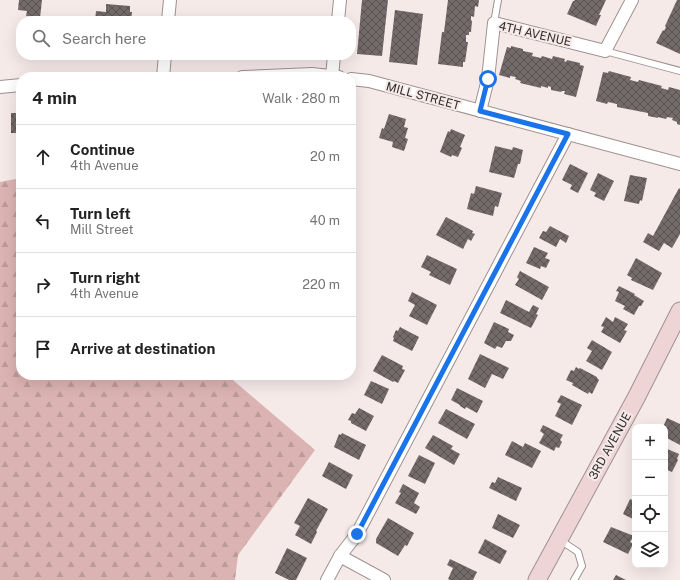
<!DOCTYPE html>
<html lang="en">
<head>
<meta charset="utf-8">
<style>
	:root { --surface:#fff; --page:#f2f2f2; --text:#222; --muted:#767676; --line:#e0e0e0 }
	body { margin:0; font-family:"Public Sans",sans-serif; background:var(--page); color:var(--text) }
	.controls { position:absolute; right:12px; bottom:12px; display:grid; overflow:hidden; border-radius:8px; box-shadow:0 4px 16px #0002 }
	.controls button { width:36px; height:36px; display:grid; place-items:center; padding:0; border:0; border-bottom:1px solid var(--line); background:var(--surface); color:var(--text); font:20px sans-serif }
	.stop { position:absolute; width:12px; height:12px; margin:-9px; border:3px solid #1a73e8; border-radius:50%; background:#fff }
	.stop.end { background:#1a73e8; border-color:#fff; box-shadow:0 1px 4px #0008 }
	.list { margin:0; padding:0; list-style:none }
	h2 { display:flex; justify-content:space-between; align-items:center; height:52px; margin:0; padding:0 16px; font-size:17px }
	h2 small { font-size:13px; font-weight:400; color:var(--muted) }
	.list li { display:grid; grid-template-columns:26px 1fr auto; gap:12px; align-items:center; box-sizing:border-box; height:64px; padding:0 16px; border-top:1px solid var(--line) }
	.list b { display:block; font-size:15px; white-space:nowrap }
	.list p { margin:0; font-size:13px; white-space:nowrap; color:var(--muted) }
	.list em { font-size:13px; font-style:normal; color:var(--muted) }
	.icon { flex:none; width:22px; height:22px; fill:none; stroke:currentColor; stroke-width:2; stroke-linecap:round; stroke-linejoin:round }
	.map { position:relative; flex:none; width:680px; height:580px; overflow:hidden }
	.search { position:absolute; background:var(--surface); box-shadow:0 4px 16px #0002; left:16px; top:16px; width:340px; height:44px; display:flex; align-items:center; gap:10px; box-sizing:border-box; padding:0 14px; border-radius:16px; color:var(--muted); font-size:15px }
	.panel { position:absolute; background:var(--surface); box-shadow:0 4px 16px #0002; left:16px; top:72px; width:340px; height:308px; border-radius:16px }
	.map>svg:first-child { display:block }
</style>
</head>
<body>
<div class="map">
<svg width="680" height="580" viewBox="0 0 680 580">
	<defs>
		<pattern id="forest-firs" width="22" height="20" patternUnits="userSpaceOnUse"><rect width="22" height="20" fill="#dbb3b2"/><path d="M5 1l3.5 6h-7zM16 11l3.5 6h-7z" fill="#bc9a99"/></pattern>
		<pattern id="building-cross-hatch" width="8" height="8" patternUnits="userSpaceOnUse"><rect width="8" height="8" fill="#746a6a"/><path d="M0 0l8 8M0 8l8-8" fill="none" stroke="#5b5353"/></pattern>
	</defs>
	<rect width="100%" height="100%" fill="#f6eae9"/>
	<polygon fill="url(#forest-firs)" points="21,178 21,375 227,375 315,450 238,555 235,580 0,580 0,182"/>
	<g fill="url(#building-cross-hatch)">
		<polygon points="19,0 42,0 40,18 26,16 27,11 18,10"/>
		<polygon points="362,0 388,0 382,56 357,54"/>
		<polygon points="448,0 479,0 478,7 475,6 474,17 471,16 471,20 472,21 471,32 469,32 469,35 466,35 466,42 468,42 465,62 463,62 463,67 438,64 442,32 444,32"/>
		<polygon points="575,0 606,0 599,15 601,15 596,26 567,14 573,1 574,1"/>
		<polygon points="677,0 680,0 680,54 656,43 663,30 664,31 666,27 665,26"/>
		<polygon points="106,4 130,6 130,12 132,12 131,21 95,21 96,11 106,12"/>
		<polygon points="395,10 423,14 417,65 389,62"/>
		<polygon points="287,18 307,19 307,21 287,21"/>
		<polygon points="511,46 523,49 523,51 533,53 532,56 541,58 542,56 552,59 553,56 565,59 564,61 566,62 567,60 580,63 580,65 584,66 576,97 564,94 565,91 562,91 561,92 551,90 551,87 548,86 548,88 541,86 541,88 520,83 521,81 515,79 516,77 510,76 510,78 499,75 507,47 511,48"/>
		<polygon points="609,71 631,77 630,80 638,82 639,80 662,86 661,88 668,90 669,87 680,90 680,125 677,124 677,122 672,120 673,118 667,117 666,119 658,117 658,118 648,116 648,113 617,107 617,104 608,102 607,104 596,101 603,72 608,73"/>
		<polygon points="18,110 21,110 21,133 11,133 11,113 18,113"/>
		<polygon points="389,114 406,119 404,127 408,128 405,138 408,139 404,151 392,147 393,142 379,138 382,128 384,129"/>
		<polygon points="451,129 465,135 460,147 462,148 458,157 452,155 451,157 440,152 448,131 450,132"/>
		<polygon points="495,146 512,150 513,147 523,150 520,164 518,164 514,178 489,172"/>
		<polygon points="570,164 588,173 578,193 570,189 572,185 562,180"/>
		<polygon points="598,173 614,181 604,201 594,196 596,193 590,190"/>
		<polygon points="630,175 647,178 642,201 640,200 639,204 624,201"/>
		<polygon points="476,186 502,193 498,207 495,206 493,216 467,209 471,193 474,194"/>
		<polygon points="679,188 680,189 680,234 672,248 664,243 659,251 643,242 648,233 653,236"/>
		<polygon points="446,217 473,231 472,233 475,234 471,241 468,239 463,249 436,235"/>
		<polygon points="550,226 569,236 566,243 560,239 556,247 539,238 543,231 546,232"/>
		<polygon points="534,247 548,253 545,258 550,260 546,268 541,266 540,269 526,263"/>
		<polygon points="427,255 457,269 450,285 429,275 431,272 421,267"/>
		<polygon points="636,258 662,273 653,290 631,280 632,278 627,275"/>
		<polygon points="520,271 549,287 542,300 515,285 519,279 517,277"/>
		<polygon points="619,286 635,294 634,295 644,301 641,306 639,306 634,315 623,309 625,306 615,301 619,292 616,291"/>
		<polygon points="412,292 437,305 427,325 409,316 415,305 408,301"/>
		<polygon points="506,300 529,312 533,305 539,308 536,314 538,315 531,328 500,313"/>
		<polygon points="606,317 613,322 615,317 628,324 624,330 627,331 620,343 601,332 604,327 601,326"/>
		<polygon points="494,322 509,329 508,332 514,335 511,341 506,341 502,348 497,346 495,349 484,343"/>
		<polygon points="400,327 419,337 412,351 393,341 394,338 393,337 396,330 398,331"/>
		<polygon points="592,340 612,352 602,370 586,361 592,351 587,348"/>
		<polygon points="480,354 509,368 503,379 492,374 485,388 468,379"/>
		<polygon points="382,355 403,366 402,369 405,370 398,383 394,381 393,382 373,371"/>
		<polygon points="576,367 579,369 580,368 597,377 597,378 599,380 592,394 589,392 588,394 572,385 573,383 566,380 571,370 574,371"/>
		<polygon points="371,381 389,389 382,404 364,395"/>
		<polygon points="457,388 483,401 477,413 466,407 465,409 460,406 460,405 451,400"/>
		<polygon points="561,395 582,405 572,425 555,416 561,404 557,402"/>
		<polygon points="359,408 374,416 366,431 351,423 351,421 348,420 352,413 355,414"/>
		<polygon points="446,409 475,424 467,439 438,423"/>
		<polygon points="667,418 680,424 680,445 665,437 665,427 663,427"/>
		<polygon points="543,425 563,435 560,440 562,442 559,448 556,447 554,451 539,443 544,434 540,431"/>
		<polygon points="342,433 366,445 359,460 334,447 339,434 341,435"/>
		<polygon points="433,435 453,446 451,449 460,454 454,465 425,448"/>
		<polygon points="512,441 523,447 525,443 541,451 532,468 505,455"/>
		<polygon points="665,448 679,454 677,459 678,460 672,472 665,469"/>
		<polygon points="419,455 435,463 425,484 408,476"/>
		<polygon points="329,462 353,475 346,489 322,476"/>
		<polygon points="498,477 522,488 516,501 489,488 492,482 495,483"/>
		<polygon points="403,484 419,493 414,503 420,507 416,514 395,503 401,493 399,492"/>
		<polygon points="308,498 328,509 316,531 317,532 311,544 295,535 300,526 294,523"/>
		<polygon points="630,499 635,501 635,520 623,514"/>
		<polygon points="498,514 520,525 513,538 492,528"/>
		<polygon points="388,518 414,533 407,546 405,545 398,556 376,543 376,539"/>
		<polygon points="611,527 634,536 630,542 633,544 628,554 603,542"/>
		<polygon points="485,539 507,551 500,564 478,553"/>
		<polygon points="287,548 307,558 296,580 289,580 275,573"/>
		<polygon points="450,559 477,572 473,580 450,580 448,579 453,568 447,565"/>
		<polygon points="616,575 626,580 613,580"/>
	</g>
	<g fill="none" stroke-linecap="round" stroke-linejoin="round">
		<defs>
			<g id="lane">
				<polyline points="494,23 498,0"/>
				<polyline points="605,51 680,71"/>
				<polyline points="560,540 578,552 582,566 574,580"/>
			</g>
			<g id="street">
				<polyline points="168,21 170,0"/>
				<polyline points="338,21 340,0"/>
				<polyline points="163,77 165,55"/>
				<polyline points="242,77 312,74 339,77"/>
				<polyline points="332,77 334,55"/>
				<polyline points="351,79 369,81 680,164"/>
				<polyline points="0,87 21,85"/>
				<polyline points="480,111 488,79 494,23 605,51 632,0"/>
				<polyline points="340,556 384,580"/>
				<polyline points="327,580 340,556 357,534 568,134"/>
			</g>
			<polyline id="secondary" points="537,580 636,398 680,311"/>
		</defs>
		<use href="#lane" stroke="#9d9291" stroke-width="8"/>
		<use href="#street" stroke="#9d9291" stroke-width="14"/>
		<use href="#secondary" stroke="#9d9291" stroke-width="19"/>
		<use href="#lane" stroke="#fff" stroke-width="6"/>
		<use href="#street" stroke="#fff" stroke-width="12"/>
		<use href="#secondary" stroke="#efd4d5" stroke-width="17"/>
	</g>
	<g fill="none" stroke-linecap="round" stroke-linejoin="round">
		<polyline stroke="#1a73e8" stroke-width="5" points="357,534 568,134 480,111 488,79"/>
	</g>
	<g text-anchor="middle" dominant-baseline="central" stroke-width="4" stroke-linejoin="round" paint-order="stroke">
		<g font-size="12" fill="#312d2d" stroke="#f6eae9">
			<text transform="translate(535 34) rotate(13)">4TH AVENUE</text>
			<text transform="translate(423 96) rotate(15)">MILL STREET</text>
			<text transform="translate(610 446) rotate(-61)">3RD AVENUE</text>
		</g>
	</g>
</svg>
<div class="controls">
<button>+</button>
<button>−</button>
<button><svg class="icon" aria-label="locate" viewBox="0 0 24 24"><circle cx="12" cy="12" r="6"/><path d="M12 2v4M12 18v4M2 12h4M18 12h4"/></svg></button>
<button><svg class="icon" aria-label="layers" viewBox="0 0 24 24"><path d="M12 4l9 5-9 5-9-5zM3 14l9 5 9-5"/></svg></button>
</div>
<div class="stop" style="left:488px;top:79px"></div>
<div class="stop end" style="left:357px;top:534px"></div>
<div class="search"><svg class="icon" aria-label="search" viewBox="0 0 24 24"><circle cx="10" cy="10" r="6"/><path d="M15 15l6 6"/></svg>Search here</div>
<section class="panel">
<h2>4 min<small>Walk · 280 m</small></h2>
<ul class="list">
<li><svg class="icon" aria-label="ahead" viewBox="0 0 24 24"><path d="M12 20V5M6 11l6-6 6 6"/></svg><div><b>Continue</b><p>4th Avenue</p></div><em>20 m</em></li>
<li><svg class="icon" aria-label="left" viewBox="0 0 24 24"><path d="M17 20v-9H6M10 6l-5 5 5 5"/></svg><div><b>Turn left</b><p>Mill Street</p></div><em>40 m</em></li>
<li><svg class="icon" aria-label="right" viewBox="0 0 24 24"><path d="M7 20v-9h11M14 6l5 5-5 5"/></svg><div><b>Turn right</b><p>4th Avenue</p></div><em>220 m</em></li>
<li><svg class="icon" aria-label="arrive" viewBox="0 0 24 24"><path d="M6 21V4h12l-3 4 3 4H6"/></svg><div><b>Arrive at destination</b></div></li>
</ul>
</section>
</div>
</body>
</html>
